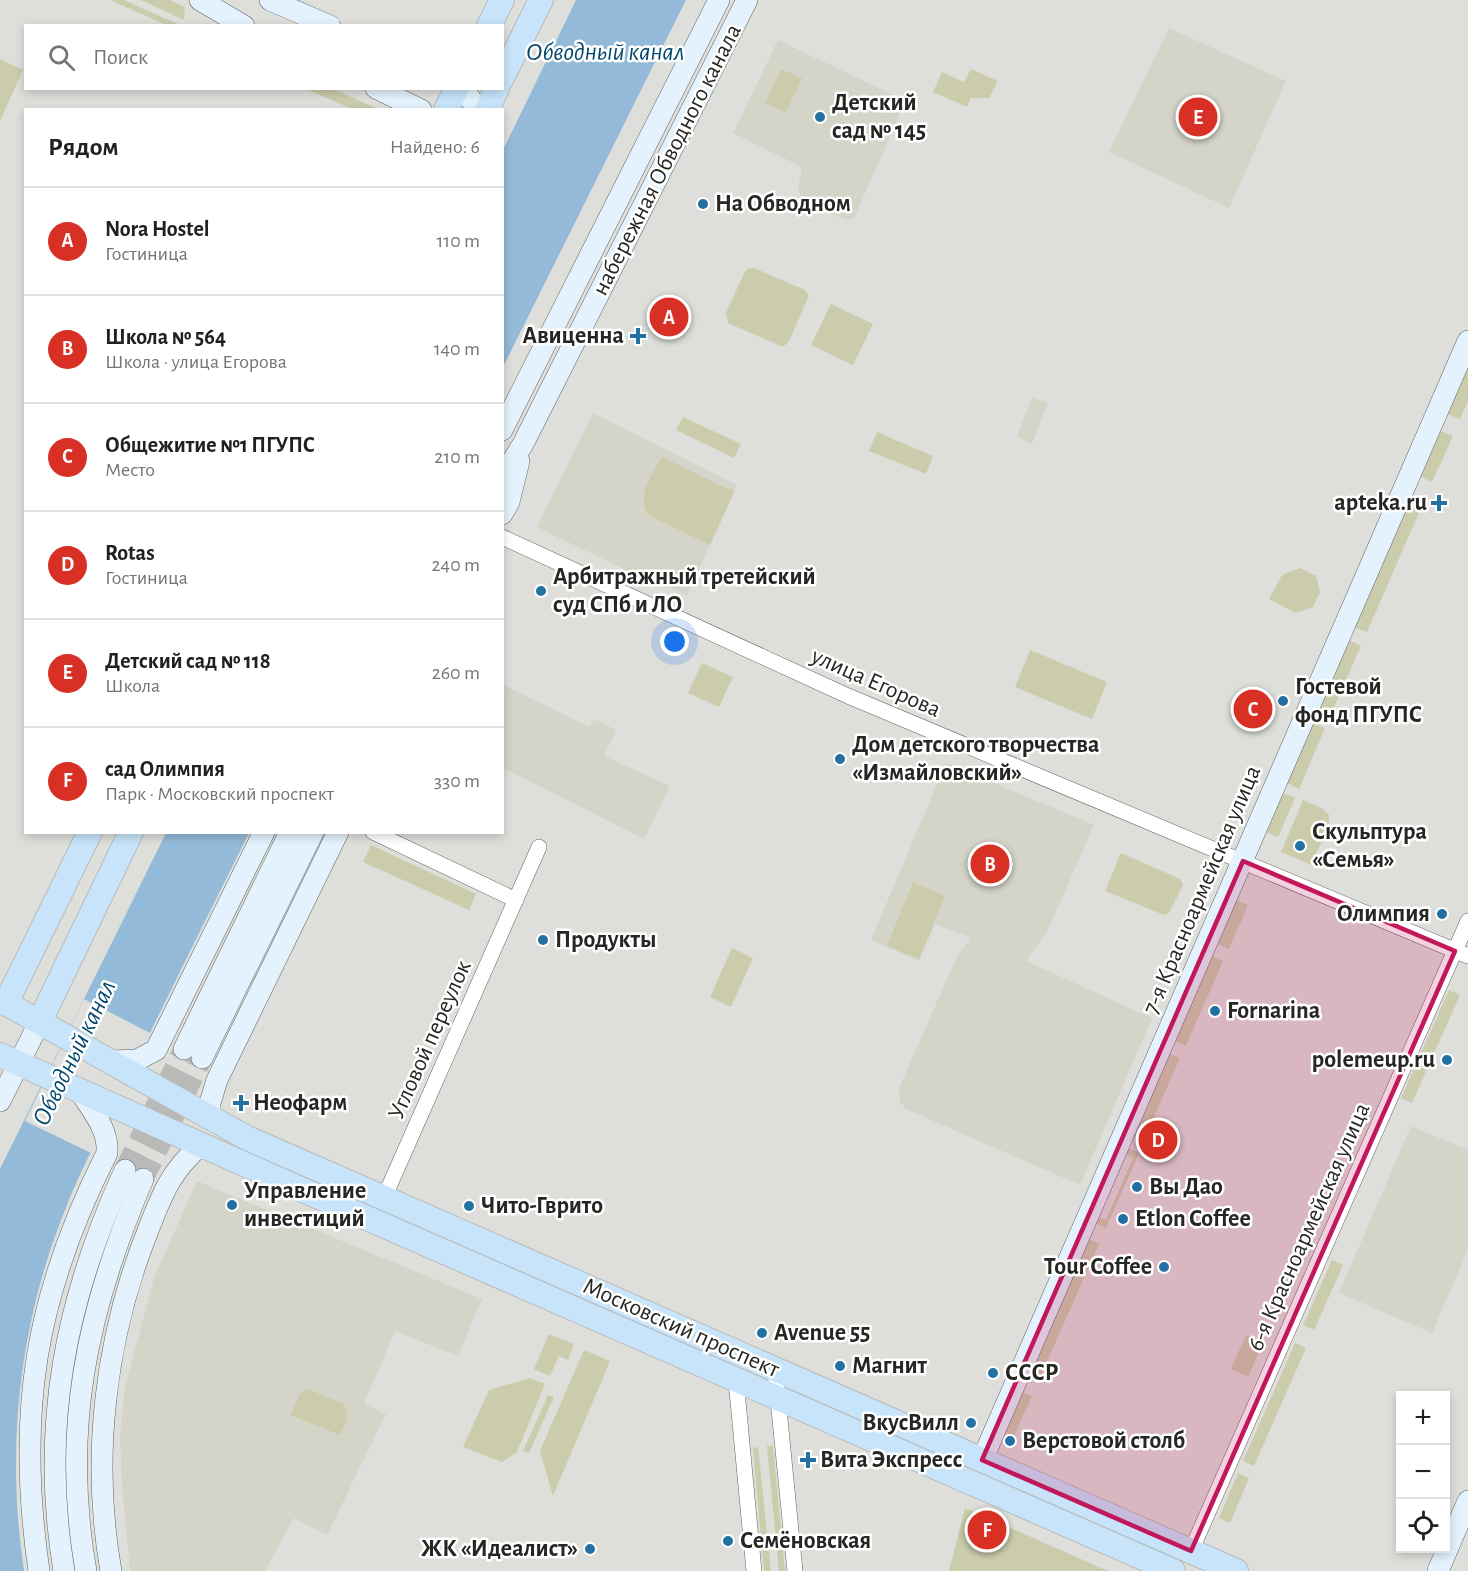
<!DOCTYPE html>
<html lang="ru">
<head>
<meta charset="utf-8">
<style>
	:root { --surface:#fff; --page:#f6f6f6; --text:#202124; --muted:#757577; --line:#e0e0e0; --accent:#d93025 }
	body { margin:0; font-family:"Alegreya Sans",sans-serif; background:var(--page); color:var(--text) }
	.controls { position:absolute; right:18px; bottom:18px; display:grid; overflow:hidden; border-radius:0px; box-shadow:0 3px 9px #0003 }
	.controls button { width:54px; height:54px; display:grid; place-items:center; padding:0; border:0; border-bottom:2px solid var(--line); background:var(--surface); color:var(--text); font:30px sans-serif }
	.you { position:absolute; left:675px; top:642px; width:21px; height:21px; margin:-15px; border:4px solid #fff; border-radius:50%; background:#1a73e8; box-shadow:0 0 0 9px #1a73e833 }
	.badge { display:grid; place-items:center; width:39px; height:39px; border-radius:50%; background:var(--accent); color:#fff; font-size:20px; font-weight:700 }
	.pin { position:absolute; translate:-50% -50%; border:3px solid #fff; box-shadow:0 2px 6px #0006 }
	.list { margin:0; padding:0; list-style:none }
	h2 { display:flex; justify-content:space-between; align-items:center; height:78px; margin:0; padding:0 24px; font-size:26px }
	h2 small { font-size:20px; font-weight:400; color:var(--muted) }
	.list li { display:grid; grid-template-columns:39px 1fr auto; gap:18px; align-items:center; box-sizing:border-box; height:108px; padding:0 24px; border-top:2px solid var(--line) }
	.list b { display:block; font-size:22px; white-space:nowrap }
	.list p { margin:0; font-size:20px; white-space:nowrap; color:var(--muted) }
	.list em { font-size:20px; font-style:normal; color:var(--muted) }
	.icon { flex:none; width:33px; height:33px; fill:none; stroke:currentColor; stroke-width:2; stroke-linecap:round; stroke-linejoin:round }
	.map { position:relative; flex:none; width:1468px; height:1571px; overflow:hidden }
	.search { position:absolute; background:var(--surface); box-shadow:0 3px 9px #0003; left:24px; top:24px; width:480px; height:66px; display:flex; align-items:center; gap:15px; box-sizing:border-box; padding:0 21px; border-radius:0px; color:var(--muted); font-size:22px }
	.panel { position:absolute; background:var(--surface); box-shadow:0 3px 9px #0003; left:24px; top:108px; width:480px; height:726px; border-radius:0px }
	.map>svg:first-child { display:block }
</style>
</head>
<body>
<div class="map">
<svg width="1468" height="1571" viewBox="0 0 1468 1571">
	<rect width="100%" height="100%" fill="#dedfdb"/>
	<g fill="#d4d4c9">
		<polygon points="1169,28 1286,81 1229,208 1109,152"/>
		<polygon points="778,40 906,101 854,218 846,220 803,202 798,189 802,167 733,133"/>
		<polygon points="1032,397 1048,403 1032,444 1017,437"/>
		<polygon points="593,413 737,485 687,595 649,578 648,581 537,527"/>
		<polygon points="502,684 589,727 594,719 616,730 604,756 670,786 644,839 503,768"/>
		<polygon points="946,763 1094,825 1047,932 1026,961 1152,1018 1080,1185 906,1109 900,1102 899,1088 922,1036 958,954 971,938 935,924 919,961 871,940"/>
		<polygon points="1411,1126 1468,1150 1468,1250 1432,1333 1339,1293"/>
		<polygon points="197,1181 482,1299 458,1356 395,1331 364,1404 386,1414 327,1535 294,1518 265,1571 130,1571 122,1484 120,1434 125,1387 154,1278"/>
	</g>
	<g fill="#cbccac">
		<polygon points="110,0 124,0 180,25 166,25"/>
		<polygon points="141,0 169,0 185,7 184,20"/>
		<polygon points="0,59 23,70 0,121"/>
		<polygon points="781,69 802,78 786,112 765,103"/>
		<polygon points="971,69 998,81 989,98 971,98 967,107 933,92 942,72 964,82"/>
		<polygon points="306,89 333,89 376,108 352,109"/>
		<polygon points="749,268 754,268 805,290 809,296 789,341 783,347 728,323 726,312 745,272"/>
		<polygon points="831,304 873,324 853,365 811,345"/>
		<polygon points="1468,366 1468,401 1460,419 1447,414"/>
		<polygon points="683,417 741,444 734,458 676,430"/>
		<polygon points="1440,431 1453,436 1432,482 1420,476"/>
		<polygon points="877,432 933,456 926,474 869,451"/>
		<path d="M662,457L734,492L710,545L648,515C636,496 652,474 662,457Z"/>
		<polygon points="1412,494 1425,499 1367,632 1354,627"/>
		<polygon points="1300,568 1316,576 1320,592 1313,607 1296,613 1269,599 1282,575"/>
		<polygon points="1349,640 1361,646 1331,714 1319,709"/>
		<polygon points="1030,650 1107,682 1092,719 1015,687"/>
		<polygon points="702,663 733,677 719,707 688,693"/>
		<polygon points="1313,723 1325,728 1299,789 1287,783"/>
		<polygon points="1283,793 1295,798 1278,837 1266,832"/>
		<polygon points="1303,800 1323,809 1329,815 1329,826 1311,865 1281,852"/>
		<polygon points="371,845 476,894 469,910 363,862"/>
		<polygon points="1121,853 1180,879 1183,885 1169,913 1164,915 1105,891"/>
		<polygon points="913,882 945,896 919,959 887,946"/>
		<polygon points="1236,900 1248,905 1229,949 1217,944"/>
		<polygon points="732,948 753,958 731,1007 710,997"/>
		<polygon points="1212,956 1223,961 1186,1046 1175,1041"/>
		<polygon points="1449,990 1460,995 1412,1103 1401,1098"/>
		<polygon points="1169,1054 1180,1058 1144,1140 1133,1135"/>
		<polygon points="1128,1148 1139,1153 1106,1228 1095,1223 1098,1217 1106,1220 1133,1158 1125,1154"/>
		<polygon points="1089,1239 1099,1244 1038,1382 1028,1377"/>
		<polygon points="1332,1260 1343,1265 1314,1330 1303,1325"/>
		<polygon points="549,1334 574,1344 568,1360 559,1356 550,1376 534,1369"/>
		<polygon points="1246,1335 1263,1342 1248,1377 1231,1369"/>
		<polygon points="1295,1343 1306,1348 1254,1466 1243,1461"/>
		<polygon points="584,1350 610,1361 553,1496 540,1451"/>
		<polygon points="530,1378 545,1384 517,1452 502,1462 463,1447 489,1390"/>
		<path d="M308,1389L343,1404C351,1415 345,1424 340,1435L290,1415L301,1392Z"/>
		<polygon points="1022,1392 1032,1396 1014,1436 1004,1432"/>
		<polygon points="548,1395 554,1397 529,1453 523,1451"/>
		<polygon points="767,1446 773,1446 785,1571 779,1571"/>
		<polygon points="758,1447 771,1571 764,1571 753,1448"/>
		<polygon points="1238,1473 1249,1478 1230,1523 1219,1518"/>
		<polygon points="965,1508 1108,1571 949,1571"/>
	</g>
	<g fill="#93bad8">
		<polygon points="576,0 686,0 503,367 503,150"/>
		<path d="M166,833H249C210,911 171,989 133,1068C109,1117 82,1165 63,1215C18,1329 6,1451 24,1571H0V1169Z"/>
	</g>
	<polygon fill="#dedfdb" points="84,999 150,1033 91,1153 25,1121"/>
	<g fill="none" stroke-linecap="round" stroke-linejoin="round">
		<g stroke="#b9bab7" stroke-width="21" stroke-dasharray="21 10" stroke-linecap="butt">
			<polyline points="125,1170 184,1049"/>
			<polyline points="143,1179 202,1058"/>
		</g>
		<defs>
			<g id="street">
				<polyline points="502,537 848,696 1468,956"/>
				<polyline points="373,832 516,900"/>
				<polyline points="384,1198 539,847"/>
				<polyline points="775,1369 795,1571"/>
				<polyline points="736,1380 754,1571"/>
				<polyline points="1191,1551 1468,921"/>
			</g>
			<g id="secondary">
				<polyline points="200,0 244,26"/>
				<polyline points="270,0 330,26"/>
				<polyline points="376,88 421,110"/>
				<polyline points="463,88 478,110"/>
				<polyline points="502,430 719,0"/>
				<polyline points="502,478 523,444 747,0"/>
				<polyline points="502,514 509,502 519,461"/>
				<polyline points="184,1049 290,832"/>
				<polyline points="202,1058 313,832"/>
				<polyline points="112,1061 137,1060 156,1050 264,832"/>
				<polyline points="0,1101 40,1021"/>
				<polyline points="210,1116 210,1103 217,1080 338,832"/>
				<polyline points="982,1460 1468,341"/>
				<path d="M39,1571C16,1413 35,1295 107,1153C109,1129 91,1109 79,1090"/>
				<path d="M64,1571C40,1428 65,1300 125,1170"/>
				<path d="M86,1571C61,1430 87,1309 143,1179"/>
				<path d="M111,1571C91,1459 105,1339 147,1233C161,1197 170,1171 201,1145"/>
				<polyline points="1438,1571 1468,1501"/>
			</g>
			<g id="primary">
				<polyline points="489,26 502,0"/>
				<polyline points="502,78 541,0"/>
				<polyline points="446,110 457,88"/>
				<polyline points="487,110 497,88"/>
				<polyline points="0,1000 247,1138 1236,1571"/>
				<polyline points="6,1003 90,832"/>
				<polyline points="40,1021 131,832"/>
				<polyline points="0,1055 280,1180 1173,1571"/>
			</g>
		</defs>
		<use href="#street" stroke="#636460" stroke-width="16"/>
		<use href="#secondary" stroke="#636460" stroke-width="22"/>
		<use href="#primary" stroke="#babab9" stroke-width="26"/>
		<use href="#street" stroke="#fff" stroke-width="15"/>
		<use href="#secondary" stroke="#e3f2fd" stroke-width="21"/>
		<use href="#primary" stroke="#c7e4fa" stroke-width="24"/>
	</g>
	<path fill="#c2185b" fill-opacity="0.2" stroke="#c2185b" stroke-width="4.5" stroke-linejoin="round" d="M1243,861L1455,951L1191,1551L982,1460Z"/>
	<g fill="#2371a3" stroke="#fffffe" stroke-width="2">
		<circle cx="820" cy="117" r="6"/>
		<circle cx="703" cy="204" r="6"/>
		<path d="M635 327h6v6h6v6h-6v6h-6v-6h-6v-6h6z"/>
		<path d="M1436 494h6v6h6v6h-6v6h-6v-6h-6v-6h6z"/>
		<circle cx="541" cy="591" r="6"/>
		<circle cx="1283" cy="701" r="6"/>
		<circle cx="840" cy="759" r="6"/>
		<circle cx="1300" cy="846" r="6"/>
		<circle cx="1442" cy="914" r="6"/>
		<circle cx="543" cy="940" r="6"/>
		<circle cx="1215" cy="1011" r="6"/>
		<circle cx="1447" cy="1060" r="6"/>
		<path d="M238 1094h6v6h6v6h-6v6h-6v-6h-6v-6h6z"/>
		<circle cx="1137" cy="1187" r="6"/>
		<circle cx="232" cy="1205" r="6"/>
		<circle cx="469" cy="1206" r="6"/>
		<circle cx="1123" cy="1219" r="6"/>
		<circle cx="1164" cy="1267" r="6"/>
		<circle cx="762" cy="1333" r="6"/>
		<circle cx="840" cy="1366" r="6"/>
		<circle cx="993" cy="1373" r="6"/>
		<circle cx="971" cy="1423" r="6"/>
		<circle cx="1010" cy="1441" r="6"/>
		<path d="M805 1451h6v6h6v6h-6v6h-6v-6h-6v-6h6z"/>
		<circle cx="728" cy="1541" r="6"/>
		<circle cx="590" cy="1549" r="6"/>
	</g>
	<g text-anchor="middle" dominant-baseline="central" stroke-width="5" stroke-linejoin="round" paint-order="stroke">
		<g font-size="24" font-weight="bold" fill="#262625" stroke="#fffffe" text-anchor="start">
			<text x="832" y="103">Детский<tspan x="832" dy="28">сад № 145</tspan></text>
			<text x="715" y="204">На Обводном</text>
			<text x="624" y="336" text-anchor="end">Авиценна</text>
			<text x="1427" y="503" text-anchor="end">apteka.ru</text>
			<text x="553" y="577">Арбитражный третейский<tspan x="553" dy="28">суд СПб и ЛО</tspan></text>
			<text x="1295" y="687">Гостевой<tspan x="1295" dy="28">фонд ПГУПС</tspan></text>
			<text x="852" y="745">Дом детского творчества<tspan x="852" dy="28">«Измайловский»</tspan></text>
			<text x="1312" y="832">Скульптура<tspan x="1312" dy="28">«Семья»</tspan></text>
			<text x="1430" y="914" text-anchor="end">Олимпия</text>
			<text x="555" y="940">Продукты</text>
			<text x="1227" y="1011">Fornarina</text>
			<text x="1435" y="1060" text-anchor="end">polemeup.ru</text>
			<text x="253" y="1103">Неофарм</text>
			<text x="1149" y="1187">Вы Дао</text>
			<text x="244" y="1191">Управление<tspan x="244" dy="28">инвестиций</tspan></text>
			<text x="481" y="1206">Чито-Гврито</text>
			<text x="1135" y="1219">Etlon Coffee</text>
			<text x="1152" y="1267" text-anchor="end">Tour Coffee</text>
			<text x="774" y="1333">Avenue 55</text>
			<text x="852" y="1366">Магнит</text>
			<text x="1005" y="1373">СССР</text>
			<text x="959" y="1423" text-anchor="end">ВкусВилл</text>
			<text x="1022" y="1441">Верстовой столб</text>
			<text x="820" y="1460">Вита Экспресс</text>
			<text x="740" y="1541">Семёновская</text>
			<text x="578" y="1549" text-anchor="end">ЖК «Идеалист»</text>
		</g>
		<g font-size="24" fill="#262625" stroke="#fffffe">
			<text transform="translate(667 160) rotate(-63)">набережная Обводного канала</text>
			<text transform="translate(876 683) rotate(24)">улица Егорова</text>
			<text transform="translate(1202 890) rotate(-67)">7-я Красноармейская улица</text>
			<text transform="translate(430 1040) rotate(-66)">Угловой переулок</text>
			<text transform="translate(1309 1227) rotate(-66)">6-я Красноармейская улица</text>
			<text transform="translate(681 1328) rotate(24)">Московский проспект</text>
		</g>
		<g font-size="26" font-style="italic" fill="#00476e" stroke="#fffffe">
			<text x="605" y="52">Обводный канал</text>
			<text transform="translate(74 1053) rotate(-64)">Обводный канал</text>
		</g>
	</g>
</svg>
<div class="controls">
<button>+</button>
<button>−</button>
<button><svg class="icon" aria-label="locate" viewBox="0 0 24 24"><circle cx="12" cy="12" r="6"/><path d="M12 2v4M12 18v4M2 12h4M18 12h4"/></svg></button>
</div>
<div class="you"></div>
<div class="pin badge" style="left:669px;top:317px">A</div>
<div class="pin badge" style="left:990px;top:864px">B</div>
<div class="pin badge" style="left:1253px;top:709px">C</div>
<div class="pin badge" style="left:1158px;top:1140px">D</div>
<div class="pin badge" style="left:1198px;top:117px">E</div>
<div class="pin badge" style="left:987px;top:1530px">F</div>
<div class="search"><svg class="icon" aria-label="search" viewBox="0 0 24 24"><circle cx="10" cy="10" r="6"/><path d="M15 15l6 6"/></svg>Поиск</div>
<section class="panel">
<h2>Рядом<small>Найдено: 6</small></h2>
<ul class="list">
<li><span class="badge">A</span><div><b>Nora Hostel</b><p>Гостиница</p></div><em>110 m</em></li>
<li><span class="badge">B</span><div><b>Школа № 564</b><p>Школа · улица Егорова</p></div><em>140 m</em></li>
<li><span class="badge">C</span><div><b>Общежитие №1 ПГУПС</b><p>Место</p></div><em>210 m</em></li>
<li><span class="badge">D</span><div><b>Rotas</b><p>Гостиница</p></div><em>240 m</em></li>
<li><span class="badge">E</span><div><b>Детский сад № 118</b><p>Школа</p></div><em>260 m</em></li>
<li><span class="badge">F</span><div><b>сад Олимпия</b><p>Парк · Московский проспект</p></div><em>330 m</em></li>
</ul>
</section>
</div>
</body>
</html>
